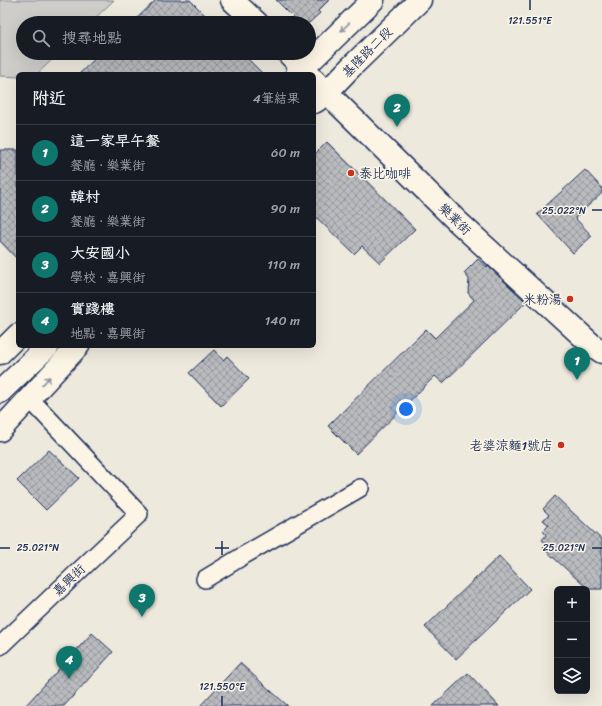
<!DOCTYPE html>
<html lang="zh-TW">
<head>
<meta charset="utf-8">
<style>
	:root { --surface:#171b24; --page:#20242c; --text:#f1f3f6; --muted:#9ea1a6; --line:#363941; --accent:#0f766e }
	body { margin:0; font-family:Sriracha,"LXGW WenKai TC",sans-serif; background:var(--page); color:var(--text) }
	.controls { position:absolute; right:12px; bottom:12px; display:grid; overflow:hidden; border-radius:6px; box-shadow:0 4px 16px #0002 }
	.controls button { width:36px; height:36px; display:grid; place-items:center; padding:0; border:0; border-bottom:1px solid var(--line); background:var(--surface); color:var(--text); font:20px sans-serif }
	.you { position:absolute; left:406px; top:409px; width:14px; height:14px; margin:-10px; border:3px solid #fff; border-radius:50%; background:#1a73e8; box-shadow:0 0 0 6px #1a73e833 }
	.badge { display:grid; place-items:center; width:26px; height:26px; border-radius:50%; background:var(--accent); color:#fff; font-size:13px; font-weight:700 }
	.pin { position:absolute; translate:-50% -33px; filter:drop-shadow(0 1px 2px #0008) }
	.pin::after { content:''; position:absolute; top:21px; width:14px; height:12px; background:inherit; clip-path:polygon(0 0,100% 0,50% 100%) }
	.list { margin:0; padding:0; list-style:none }
	h2 { display:flex; justify-content:space-between; align-items:center; height:52px; margin:0; padding:0 16px; font-size:17px }
	h2 small { font-size:13px; font-weight:400; color:var(--muted) }
	.list li { display:grid; grid-template-columns:26px 1fr auto; gap:12px; align-items:center; box-sizing:border-box; height:56px; padding:0 16px; border-top:1px solid var(--line) }
	.list b { display:block; font-size:15px; white-space:nowrap }
	.list p { margin:0; font-size:13px; white-space:nowrap; color:var(--muted) }
	.list em { font-size:13px; font-style:normal; color:var(--muted) }
	.icon { flex:none; width:22px; height:22px; fill:none; stroke:currentColor; stroke-width:2; stroke-linecap:round; stroke-linejoin:round }
	.map { position:relative; flex:none; width:602px; height:706px; overflow:hidden }
	.search { position:absolute; background:var(--surface); box-shadow:0 4px 16px #0002; left:16px; top:16px; width:300px; height:44px; display:flex; align-items:center; gap:10px; box-sizing:border-box; padding:0 14px; border-radius:22px; color:var(--muted); font-size:15px }
	.panel { position:absolute; background:var(--surface); box-shadow:0 4px 16px #0002; left:16px; top:72px; width:300px; height:276px; border-radius:6px }
	.map>svg:first-child { display:block }
</style>
</head>
<body>
<div class="map">
<svg width="602" height="706" viewBox="0 0 602 706">
	<defs>
		<pattern id="building-cross-hatch" width="8" height="8" patternUnits="userSpaceOnUse"><rect width="8" height="8" fill="#babbbe"/><path d="M0 0l8 8M0 8l8-8" fill="none" stroke="#96989e"/></pattern>
	</defs>
	<rect width="100%" height="100%" fill="#eee9dd"/>
	<filter id="ink" filterUnits="userSpaceOnUse"><feTurbulence type="fractalNoise" baseFrequency=".025" numOctaves="2"/><feDisplacementMap in="SourceGraphic" scale="8" xChannelSelector="R" yChannelSelector="G"/><feConvolveMatrix kernelMatrix="1 2 1 2 8 2 1 2 1" color-interpolation-filters="sRGB"/></filter>
	<g filter="url(#ink)">
		<polygon fill="#cfcdca" stroke="#757e94" points="0,0 114,0 90,23 23,23 23,53 59,53 37,74 18,74 18,77 0,76"/>
		<g fill="url(#building-cross-hatch)" stroke="#1b2f5e">
			<polygon points="156,0 190,0 206,16 199,23 132,23"/>
			<polygon points="276,0 329,0 318,11 320,13 309,23 299,23"/>
			<polygon points="101,53 242,53 263,74 79,74"/>
			<polygon points="327,142 415,229 380,263 362,246 354,254 314,215 314,155"/>
			<polygon points="0,150 18,150 18,260 0,241"/>
			<polygon points="585,170 602,188 602,193 575,218 592,236 573,253 537,214"/>
			<polygon points="478,259 487,267 488,266 526,302 443,383 435,376 356,454 328,426 426,329 435,338 474,300 468,293 469,279 464,273"/>
			<polygon points="214,350 223,360 227,356 249,379 221,406 189,373"/>
			<polygon points="49,450 79,478 46,510 17,481"/>
			<polygon points="555,496 602,540 602,589 588,589 543,548 547,544 542,540 546,535 543,531 549,525 543,520 549,515 543,509"/>
			<polygon points="499,556 530,589 456,659 425,627"/>
			<polygon points="92,633 113,652 64,706 25,706"/>
			<polygon points="240,663 262,683 288,706 200,706"/>
			<polygon points="468,673 499,706 433,706"/>
		</g>
		<g fill="none" stroke-linecap="round" stroke-linejoin="round">
			<defs>
				<g id="street">
					<polyline points="205,579 246,554 360,488"/>
					<polyline points="0,646 139,514 30,399"/>
				</g>
				<g id="secondary">
					<polyline points="232,0 257,23"/>
					<polyline points="288,53 308,74"/>
					<polyline points="297,74 373,0"/>
					<polyline points="314,80 456,220 592,345 602,352"/>
					<polyline points="316,101 327,92 350,68 420,0"/>
					<polyline points="0,353 18,335"/>
					<polyline points="0,430 78,346"/>
				</g>
				<g id="highway">
					<polyline points="314,102 317,100"/>
					<polyline points="0,392 48,346"/>
				</g>
			</defs>
			<use href="#street" stroke="#1b2f5e" stroke-width="20"/>
			<use href="#secondary" stroke="#1b2f5e" stroke-width="25"/>
			<use href="#highway" stroke="#1b2f5e" stroke-width="25"/>
			<use href="#street" stroke="#fcf5e5" stroke-width="17"/>
			<use href="#secondary" stroke="#fcf5e5" stroke-width="22"/>
			<use href="#highway" stroke="#fcf5e5" stroke-width="22"/>
		</g>
		<defs><path id="oneway-shaft" d="M-6 0H5M1.5-3L5.5 0L1.5 3" fill="none" stroke-width="1.6" stroke-linecap="round" stroke-linejoin="round"/></defs>
		<g stroke="#8c92a2">
			<use href="#oneway-shaft" transform="translate(345 27) rotate(136)"/>
			<use href="#oneway-shaft" transform="translate(46 381) rotate(-47)"/>
		</g>
	</g>
	<path fill="none" stroke="#1b2f5e" stroke-width="1.5" d="M530,0V10M592,210H602M222,541V555M0,548H10M215,548H229M592,548H602M222,696V706"/>
	<g fill="#c8321e" stroke="#fcf5e5" stroke-width="1.5">
		<circle cx="351" cy="173" r="4"/>
		<circle cx="570" cy="299" r="4"/>
		<circle cx="561" cy="445" r="4"/>
	</g>
	<g text-anchor="middle" dominant-baseline="central" stroke-width="3" stroke-linejoin="round" paint-order="stroke">
		<g font-size="13" fill="#1b2f5e" stroke="#fcf5e5">
			<text transform="translate(367 52) rotate(-45)">基隆路二段</text>
			<text transform="translate(455 219) rotate(44)">樂業街</text>
			<text transform="translate(69 580) rotate(-44)">嘉興街</text>
		</g>
		<g font-size="13" fill="#1b2f5e" stroke="#fcf5e5" text-anchor="end">
			<text x="359" y="173" text-anchor="start">泰比咖啡</text>
			<text x="562" y="299">米粉湯</text>
			<text x="553" y="445">老婆涼麵1號店</text>
		</g>
	</g>
	<g font-size="10" text-anchor="middle" fill="#1b2f5e" stroke="#fcf5e5" stroke-width="3" stroke-linejoin="round" paint-order="stroke">
		<text x="530" y="24">121.551°E</text>
		<text x="564" y="214">25.022°N</text>
		<text x="38" y="551">25.021°N</text>
		<text x="564" y="551">25.021°N</text>
		<text x="222" y="690">121.550°E</text>
	</g>
</svg>
<div class="controls">
<button>+</button>
<button>−</button>
<button><svg class="icon" aria-label="layers" viewBox="0 0 24 24"><path d="M12 4l9 5-9 5-9-5zM3 14l9 5 9-5"/></svg></button>
</div>
<div class="you"></div>
<div class="pin badge" style="left:577px;top:380px">1</div>
<div class="pin badge" style="left:397px;top:127px">2</div>
<div class="pin badge" style="left:142px;top:617px">3</div>
<div class="pin badge" style="left:69px;top:679px">4</div>
<div class="search"><svg class="icon" aria-label="search" viewBox="0 0 24 24"><circle cx="10" cy="10" r="6"/><path d="M15 15l6 6"/></svg>搜尋地點</div>
<section class="panel">
<h2>附近<small>4筆結果</small></h2>
<ul class="list">
<li><span class="badge">1</span><div><b>這一家早午餐</b><p>餐廳 · 樂業街</p></div><em>60 m</em></li>
<li><span class="badge">2</span><div><b>韓村</b><p>餐廳 · 樂業街</p></div><em>90 m</em></li>
<li><span class="badge">3</span><div><b>大安國小</b><p>學校 · 嘉興街</p></div><em>110 m</em></li>
<li><span class="badge">4</span><div><b>實踐樓</b><p>地點 · 嘉興街</p></div><em>140 m</em></li>
</ul>
</section>
</div>
</body>
</html>
